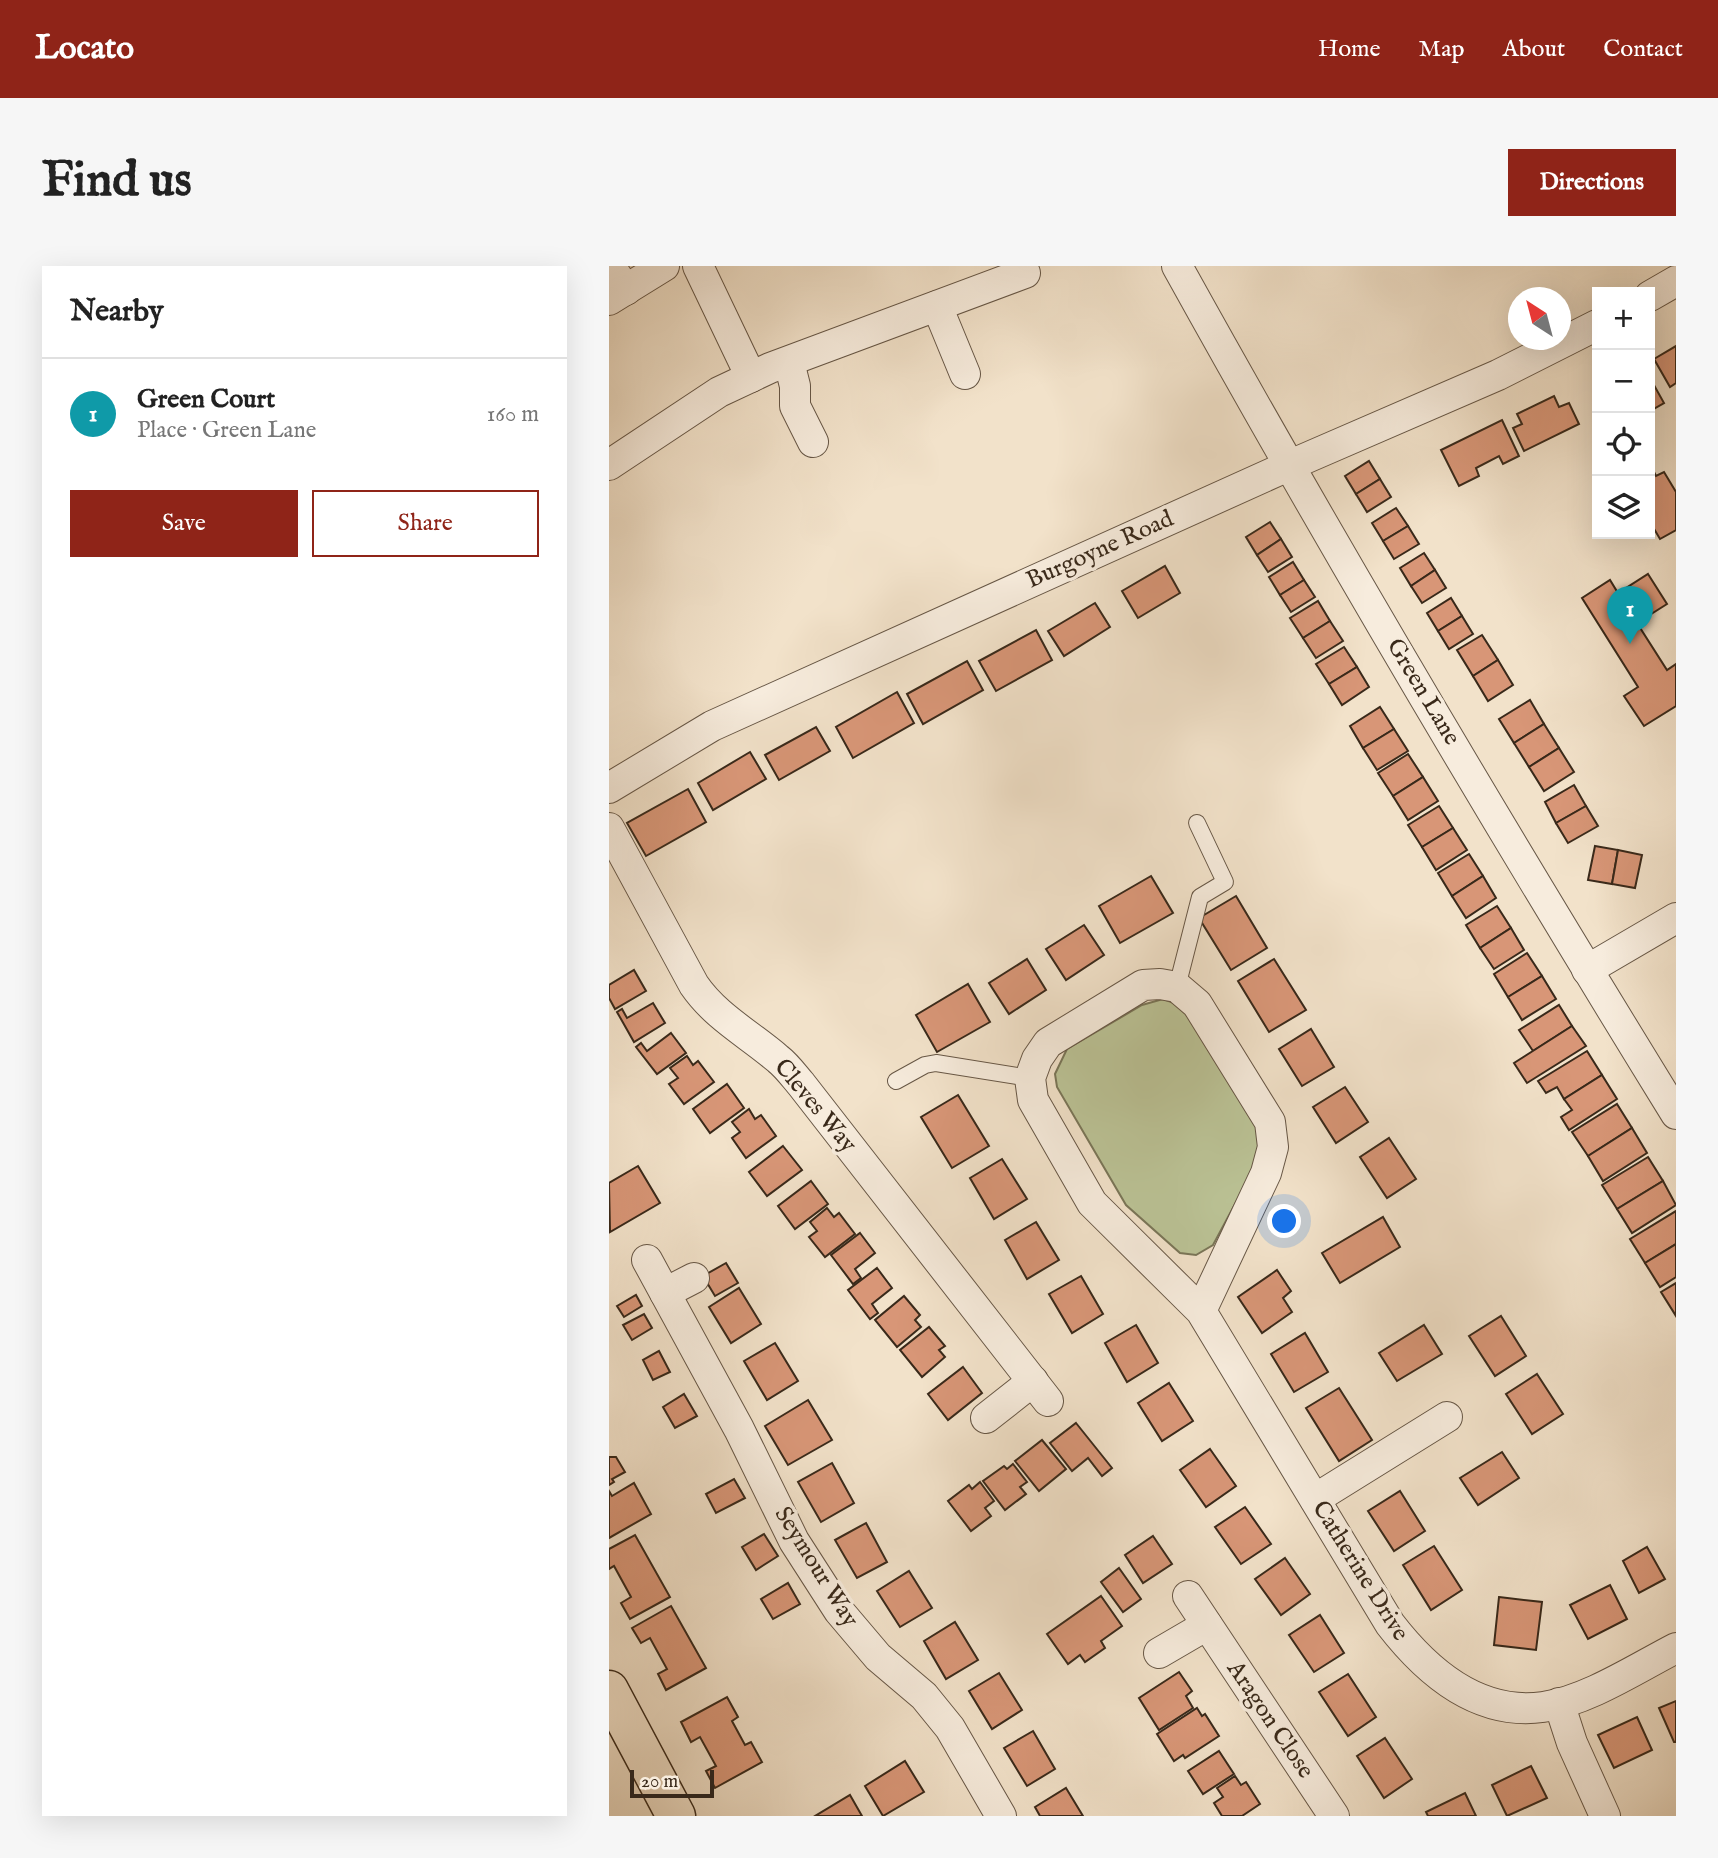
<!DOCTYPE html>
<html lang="en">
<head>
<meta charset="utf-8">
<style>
	:root { --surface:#fff; --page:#f6f6f6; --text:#222; --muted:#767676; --line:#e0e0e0; --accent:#8f2418 }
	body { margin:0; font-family:"IM FELL English",serif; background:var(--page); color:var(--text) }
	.controls { position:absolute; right:21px; top:21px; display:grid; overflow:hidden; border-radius:0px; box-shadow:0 7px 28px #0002 }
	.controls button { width:63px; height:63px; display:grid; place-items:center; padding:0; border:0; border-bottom:2px solid var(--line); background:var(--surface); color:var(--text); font:35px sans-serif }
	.compass { position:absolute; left:899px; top:21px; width:63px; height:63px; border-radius:50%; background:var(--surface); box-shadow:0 7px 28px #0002; rotate:324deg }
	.scale { position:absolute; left:21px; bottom:18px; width:84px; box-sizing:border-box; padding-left:7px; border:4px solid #39291a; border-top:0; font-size:19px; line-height:24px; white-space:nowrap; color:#39291a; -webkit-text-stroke:5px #f7ecdd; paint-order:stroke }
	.you { position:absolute; left:676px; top:956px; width:24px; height:24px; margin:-18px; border:5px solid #fff; border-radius:50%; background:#1a73e8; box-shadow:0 0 0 10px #1a73e833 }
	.badge { display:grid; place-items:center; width:46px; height:46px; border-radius:50%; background:var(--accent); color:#fff; font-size:23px; font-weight:700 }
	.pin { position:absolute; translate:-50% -58px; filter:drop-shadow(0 2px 4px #0008) }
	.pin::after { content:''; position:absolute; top:37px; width:24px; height:21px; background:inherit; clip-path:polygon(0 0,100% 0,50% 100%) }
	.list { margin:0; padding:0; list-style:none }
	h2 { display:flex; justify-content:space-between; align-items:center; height:91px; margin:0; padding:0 28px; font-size:30px }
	h2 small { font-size:23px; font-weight:400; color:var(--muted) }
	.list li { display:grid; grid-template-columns:46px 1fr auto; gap:21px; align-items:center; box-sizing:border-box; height:112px; padding:0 28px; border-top:2px solid var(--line) }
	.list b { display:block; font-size:26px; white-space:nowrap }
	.list p { margin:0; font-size:23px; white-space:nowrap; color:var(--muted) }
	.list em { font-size:23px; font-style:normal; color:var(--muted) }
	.actions { display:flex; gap:14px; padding:21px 28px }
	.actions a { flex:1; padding:16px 0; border:2px solid var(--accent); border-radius:0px; text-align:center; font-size:24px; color:var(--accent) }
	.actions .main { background:var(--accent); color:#fff }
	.icon { flex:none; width:38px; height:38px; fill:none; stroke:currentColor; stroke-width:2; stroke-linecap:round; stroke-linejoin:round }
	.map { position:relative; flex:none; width:1067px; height:1550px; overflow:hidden; border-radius:0px }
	header { display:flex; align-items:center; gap:42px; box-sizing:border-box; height:98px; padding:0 35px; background:var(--accent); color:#fff }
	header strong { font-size:33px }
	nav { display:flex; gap:38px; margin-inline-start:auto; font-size:24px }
	.intro { display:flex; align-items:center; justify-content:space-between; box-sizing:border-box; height:168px; padding:0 42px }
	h1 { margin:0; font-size:49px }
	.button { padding:18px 32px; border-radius:0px; background:var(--accent); color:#fff; font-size:24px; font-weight:700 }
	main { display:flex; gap:42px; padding:0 42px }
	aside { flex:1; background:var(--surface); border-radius:0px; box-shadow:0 7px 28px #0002 }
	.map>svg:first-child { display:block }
</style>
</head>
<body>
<header>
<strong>Locato</strong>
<nav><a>Home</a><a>Map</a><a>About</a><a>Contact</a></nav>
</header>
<div class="intro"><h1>Find us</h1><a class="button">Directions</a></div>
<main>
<aside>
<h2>Nearby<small></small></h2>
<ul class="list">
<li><span class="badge" style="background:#0f9aa8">1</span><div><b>Green Court</b><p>Place · Green Lane</p></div><em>160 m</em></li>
</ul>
<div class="actions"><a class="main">Save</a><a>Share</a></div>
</aside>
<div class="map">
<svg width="1067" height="1550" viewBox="0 0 1067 1550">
	<rect width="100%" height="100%" fill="#f2e2ca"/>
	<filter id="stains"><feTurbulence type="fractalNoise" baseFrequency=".00286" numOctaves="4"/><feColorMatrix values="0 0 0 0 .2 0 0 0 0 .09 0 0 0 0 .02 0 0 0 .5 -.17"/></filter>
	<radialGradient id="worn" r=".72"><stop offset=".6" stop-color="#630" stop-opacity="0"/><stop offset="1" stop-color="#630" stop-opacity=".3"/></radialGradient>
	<polygon fill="#bbc396" stroke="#7a7658" stroke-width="2" points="554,733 565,737 579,750 654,872 654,886 604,979 587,989 571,987 517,939 448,821 446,808 458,783 533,739"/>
	<g fill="#d89677" stroke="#39291a" stroke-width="2">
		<polygon points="1067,80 1067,117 1061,121 1045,93"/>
		<polygon points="1041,112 1055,137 1041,145"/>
		<polygon points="945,130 950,141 960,137 970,158 915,185 904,162 913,158 908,148"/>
		<polygon points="893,154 910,190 894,198 890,190 867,202 870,210 850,220 832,184"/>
		<polygon points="760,195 771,213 747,228 736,210"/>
		<polygon points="1043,202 1047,210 1055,206 1067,226 1067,264 1051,273 1041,256 1041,204"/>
		<polygon points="771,213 782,231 758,246 747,228"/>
		<polygon points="787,242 799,260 774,275 763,257"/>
		<polygon points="661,256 672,273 648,289 637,271"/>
		<polygon points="799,260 810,278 785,293 774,275"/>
		<polygon points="672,273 683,291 659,306 648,289"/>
		<polygon points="815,287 826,304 802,320 791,302"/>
		<polygon points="684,296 695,314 671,329 660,311"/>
		<polygon points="556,300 571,327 529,352 513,325"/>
		<polygon points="826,304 837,322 813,337 802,320"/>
		<polygon points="1039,308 1058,338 1028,357 1058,404 1067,398 1067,440 1035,460 1015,430 1029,421 973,332 1001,314 1009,327"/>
		<polygon points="695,314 706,331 682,346 671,329"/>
		<polygon points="842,332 853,350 829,365 818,347"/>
		<polygon points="709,335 721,355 694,372 681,352"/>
		<polygon points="486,337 501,361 455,390 439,365"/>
		<polygon points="853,350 864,368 840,383 829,365"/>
		<polygon points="721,355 734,375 707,392 694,372"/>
		<polygon points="427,364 443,394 387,425 370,395"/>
		<polygon points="873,369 889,394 864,410 848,384"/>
		<polygon points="735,381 748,401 720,418 707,398"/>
		<polygon points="889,394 904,419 879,435 864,410"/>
		<polygon points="358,395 374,424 314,458 298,428"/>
		<polygon points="748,401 760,421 733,439 720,418"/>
		<polygon points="288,426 305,457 244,492 227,461"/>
		<polygon points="921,434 935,458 905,477 890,453"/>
		<polygon points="771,441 785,463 754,482 741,460"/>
		<polygon points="935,458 950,482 920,501 905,477"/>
		<polygon points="207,461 221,485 170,514 156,489"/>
		<polygon points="785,463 799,485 768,504 754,482"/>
		<polygon points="950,482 965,506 935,525 920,501"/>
		<polygon points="141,486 157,513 104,544 89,517"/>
		<polygon points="799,488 814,511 784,530 769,507"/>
		<polygon points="814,511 829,535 799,554 784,530"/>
		<polygon points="965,519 977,540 947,557 936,536"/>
		<polygon points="79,523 97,556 37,590 18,557"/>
		<polygon points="830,540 844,562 813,581 799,559"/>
		<polygon points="977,540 989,560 959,577 947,557"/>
		<polygon points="844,562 858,584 827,604 813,581"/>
		<polygon points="986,580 1009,584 1003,618 979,614"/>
		<polygon points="1009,584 1033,589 1026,622 1003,618"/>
		<polygon points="860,588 874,610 843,630 829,607"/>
		<polygon points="542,610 564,647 511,677 490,640"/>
		<polygon points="874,610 887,632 857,652 843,630"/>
		<polygon points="627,630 658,682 622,704 590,652"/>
		<polygon points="888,640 902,662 871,682 857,659"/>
		<polygon points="475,659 495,689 457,714 437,683"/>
		<polygon points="902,662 915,684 885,703 871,682"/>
		<polygon points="918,687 933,710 899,731 885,708"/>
		<polygon points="418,693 437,724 400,748 380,717"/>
		<polygon points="665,693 697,744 660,766 629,715"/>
		<polygon points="25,704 37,725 6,743 0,732 0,719"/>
		<polygon points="933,710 947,733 913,754 899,731"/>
		<polygon points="359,718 381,756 328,786 307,749"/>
		<polygon points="44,737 56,757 25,776 8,746 13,743 18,752"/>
		<polygon points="950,739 963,760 924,785 910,764"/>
		<polygon points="963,760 977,780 918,817 905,797"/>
		<polygon points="702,763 725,801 693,820 670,783"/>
		<polygon points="62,767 77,787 48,808 27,781 32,777 38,785"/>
		<polygon points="978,785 993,809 955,833 948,821 937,827 929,815"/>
		<polygon points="78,790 84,799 89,795 105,816 75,838 60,818 69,812 61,802"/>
		<polygon points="993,809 1008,833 960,864 952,851 963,844 955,833"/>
		<polygon points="118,818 135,842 101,867 84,843"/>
		<polygon points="736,821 759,856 727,877 704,841"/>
		<polygon points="349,829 380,880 343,902 312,851"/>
		<polygon points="1008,838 1023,862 979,890 963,866"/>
		<polygon points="140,843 146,853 152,849 167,870 137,892 123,872 131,866 123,856"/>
		<polygon points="1023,862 1038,887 994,915 979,890"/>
		<polygon points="780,872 807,913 778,932 751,891"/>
		<polygon points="174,880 193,904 158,930 140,906"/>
		<polygon points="1039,891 1054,915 1008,943 993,919"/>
		<polygon points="393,893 418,933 385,953 361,912"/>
		<polygon points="29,900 51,937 1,966 0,917"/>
		<polygon points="202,915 219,938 186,963 169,940"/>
		<polygon points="1054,915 1067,939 1023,967 1008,943"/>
		<polygon points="218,942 225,951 230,947 246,968 216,991 200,971 208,965 201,956"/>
		<polygon points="1067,945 1067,978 1036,997 1021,973"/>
		<polygon points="774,951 791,981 731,1017 713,987"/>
		<polygon points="427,956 450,994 418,1013 396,974"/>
		<polygon points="251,967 266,987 246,1003 252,1012 244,1018 222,989"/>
		<polygon points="1067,978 1067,1011 1051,1021 1036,997"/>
		<polygon points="117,997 129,1017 106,1030 94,1010"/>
		<polygon points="268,1002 283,1022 263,1038 269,1047 261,1053 239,1024"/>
		<polygon points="668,1004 682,1025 674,1032 683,1046 653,1067 629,1031"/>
		<polygon points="472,1010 494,1048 463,1067 440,1028"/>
		<polygon points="1067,1017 1067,1050 1052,1026"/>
		<polygon points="130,1022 152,1058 122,1077 100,1041"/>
		<polygon points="27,1029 33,1040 15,1051 8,1040"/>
		<polygon points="295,1030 311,1049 306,1054 312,1061 288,1081 266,1054"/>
		<polygon points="35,1048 43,1062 23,1074 14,1059"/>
		<polygon points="892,1050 917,1090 886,1110 860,1070"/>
		<polygon points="527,1059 549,1097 518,1116 496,1077"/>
		<polygon points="815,1059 833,1088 788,1115 770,1087"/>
		<polygon points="320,1061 336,1080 330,1084 336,1091 313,1111 291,1084"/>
		<polygon points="696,1067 719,1106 685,1126 662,1088"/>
		<polygon points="166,1077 189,1115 158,1134 135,1095"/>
		<polygon points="50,1085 61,1106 44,1114 34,1094"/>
		<polygon points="354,1101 373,1127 339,1154 319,1128"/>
		<polygon points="928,1108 954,1148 923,1168 897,1128"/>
		<polygon points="560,1117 584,1155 553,1175 529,1137"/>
		<polygon points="730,1122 763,1174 730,1195 697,1142"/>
		<polygon points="75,1128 88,1150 66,1162 54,1141"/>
		<polygon points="199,1134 223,1174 179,1199 156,1160"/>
		<polygon points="467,1157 503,1202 493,1210 479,1192 463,1205 441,1177"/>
		<polygon points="433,1174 457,1203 430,1225 406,1195"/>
		<polygon points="601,1183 627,1220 597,1241 571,1204"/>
		<polygon points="893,1186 910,1212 869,1239 851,1212"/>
		<polygon points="0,1191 7,1191 16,1206 3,1213 5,1216 0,1219"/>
		<polygon points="223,1197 245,1237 212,1256 189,1216"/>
		<polygon points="404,1198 418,1216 411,1221 417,1228 396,1244 374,1215 395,1200 398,1203"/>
		<polygon points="125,1213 136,1232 107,1247 97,1228"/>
		<polygon points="371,1216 385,1235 376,1242 382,1250 362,1265 339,1235 360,1219 363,1223"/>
		<polygon points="25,1217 42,1248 0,1272 0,1225 3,1230"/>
		<polygon points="791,1225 816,1265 785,1285 759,1245"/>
		<polygon points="636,1241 662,1278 632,1298 606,1261"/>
		<polygon points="257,1257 278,1296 248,1312 226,1274"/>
		<polygon points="155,1268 169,1290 147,1304 133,1281"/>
		<polygon points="26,1269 61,1331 21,1353 12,1337 22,1331 5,1300 0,1303 0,1283"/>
		<polygon points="544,1270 563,1298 534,1317 516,1289"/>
		<polygon points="825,1280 853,1324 822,1344 794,1299"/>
		<polygon points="1038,1281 1056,1313 1030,1327 1014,1295"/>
		<polygon points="676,1292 701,1328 672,1349 646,1313"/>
		<polygon points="510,1302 532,1333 514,1346 492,1316"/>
		<polygon points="300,1305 323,1342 291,1361 268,1325"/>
		<polygon points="179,1317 191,1338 164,1353 152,1333"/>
		<polygon points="1001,1319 1018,1353 979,1373 961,1339"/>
		<polygon points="492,1330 513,1360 492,1375 496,1382 476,1396 471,1389 459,1398 438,1368"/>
		<polygon points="890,1331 933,1336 927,1384 885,1379"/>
		<polygon points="62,1340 97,1402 57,1424 49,1408 58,1403 41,1372 32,1377 23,1362"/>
		<polygon points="711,1349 735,1387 705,1406 680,1369"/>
		<polygon points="346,1356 369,1394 337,1413 315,1375"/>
		<polygon points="570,1406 583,1425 577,1430 584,1442 550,1464 530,1432"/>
		<polygon points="390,1407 413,1444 383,1463 360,1425"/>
		<polygon points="739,1408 767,1451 739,1470 710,1426"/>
		<polygon points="118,1431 129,1451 123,1455 136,1479 142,1476 153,1496 106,1522 97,1505 107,1500 91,1471 82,1476 72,1456"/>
		<polygon points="1067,1435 1067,1476 1065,1476 1050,1442"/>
		<polygon points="588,1442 593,1450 596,1448 610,1470 576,1492 574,1489 565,1495 548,1468"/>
		<polygon points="1028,1451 1043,1484 1005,1502 989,1469"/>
		<polygon points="424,1465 446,1503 418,1520 395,1482"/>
		<polygon points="776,1472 803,1513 775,1532 748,1490"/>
		<polygon points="610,1485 625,1508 594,1528 579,1505"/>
		<polygon points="296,1495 315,1526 274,1550 256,1520"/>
		<polygon points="922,1500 938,1532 898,1550 883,1519"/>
		<polygon points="626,1510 632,1519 637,1516 651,1538 633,1550 613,1550 605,1537 614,1531 608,1522"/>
		<polygon points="457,1522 474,1550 431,1550 426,1541"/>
		<polygon points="856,1527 867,1550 819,1550 817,1546"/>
		<polygon points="241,1529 253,1550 206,1550"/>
	</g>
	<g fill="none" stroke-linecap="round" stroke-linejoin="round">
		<defs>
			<g id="lane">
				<polyline points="568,721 591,631 616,616 588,557"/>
				<polyline points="287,815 316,799 327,797 421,812"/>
			</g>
			<g id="street">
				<polyline points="1,0 17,24"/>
				<polyline points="89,0 142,111"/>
				<path d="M568,0C727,287 895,569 1067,848"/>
				<polyline points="1041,30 1067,15"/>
				<polyline points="0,34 55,0"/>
				<polyline points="328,40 356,108"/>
				<polyline points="180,96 186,120 186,140 204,176"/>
				<polyline points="0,199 110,126 161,102 416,7"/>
				<polyline points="0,522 103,460 679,200 889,109 988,59"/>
				<path d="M0,562L85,719C107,751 140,768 169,793C178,800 185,810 192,818L439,1135"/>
				<polyline points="978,704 1067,652"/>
				<polyline points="38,994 130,1163 185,1275 230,1345 269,1391 315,1430 341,1462 392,1550"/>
				<polyline points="56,1027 85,1012"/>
				<path d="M592,1045L657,907L664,881L661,856L588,738L568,721L551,718L534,719L439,777L428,793L421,812L424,834L483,937L592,1045L781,1358C818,1406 869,1450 934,1441C978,1435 1028,1402 1067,1382"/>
				<polyline points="377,1152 424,1115"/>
				<polyline points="706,1233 838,1151"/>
				<polyline points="579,1330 725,1550"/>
				<polyline points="550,1387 598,1359"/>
				<polyline points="950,1437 963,1477 996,1550"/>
			</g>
			<polyline id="primary" points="0,1424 67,1550"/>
		</defs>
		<use href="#lane" stroke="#675746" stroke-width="18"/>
		<use href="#street" stroke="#675746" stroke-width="32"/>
		<use href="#primary" stroke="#39291a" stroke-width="41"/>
		<use href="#lane" stroke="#f7ecdd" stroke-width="16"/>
		<use href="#street" stroke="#f7ecdd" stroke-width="30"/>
		<use href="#primary" stroke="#f2e2ca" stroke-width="38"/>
	</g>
	<g text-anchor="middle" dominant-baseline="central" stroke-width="7" stroke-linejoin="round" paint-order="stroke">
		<g font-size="24" fill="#39291a" stroke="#f7ecdd">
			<text transform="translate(491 284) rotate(-24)">Burgoyne Road</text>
			<text transform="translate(814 426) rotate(59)">Green Lane</text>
			<text transform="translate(206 840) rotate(50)">Cleves Way</text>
			<text transform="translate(207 1301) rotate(58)">Seymour Way</text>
			<text transform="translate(751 1305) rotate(58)">Catherine Drive</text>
			<text transform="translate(661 1454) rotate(56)">Aragon Close</text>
		</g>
	</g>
	<rect width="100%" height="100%" filter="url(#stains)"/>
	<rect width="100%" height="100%" fill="url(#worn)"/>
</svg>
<div class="controls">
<button>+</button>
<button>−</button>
<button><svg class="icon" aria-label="locate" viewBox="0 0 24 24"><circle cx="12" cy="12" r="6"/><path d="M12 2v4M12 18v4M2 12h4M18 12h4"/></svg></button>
<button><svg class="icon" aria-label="layers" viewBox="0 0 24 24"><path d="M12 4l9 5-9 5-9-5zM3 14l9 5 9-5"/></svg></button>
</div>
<svg class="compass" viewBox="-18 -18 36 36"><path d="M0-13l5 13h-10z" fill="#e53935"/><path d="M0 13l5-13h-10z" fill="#767676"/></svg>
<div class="scale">20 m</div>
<div class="you"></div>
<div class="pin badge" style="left:1021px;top:378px;background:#0f9aa8">1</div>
</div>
</main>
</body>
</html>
